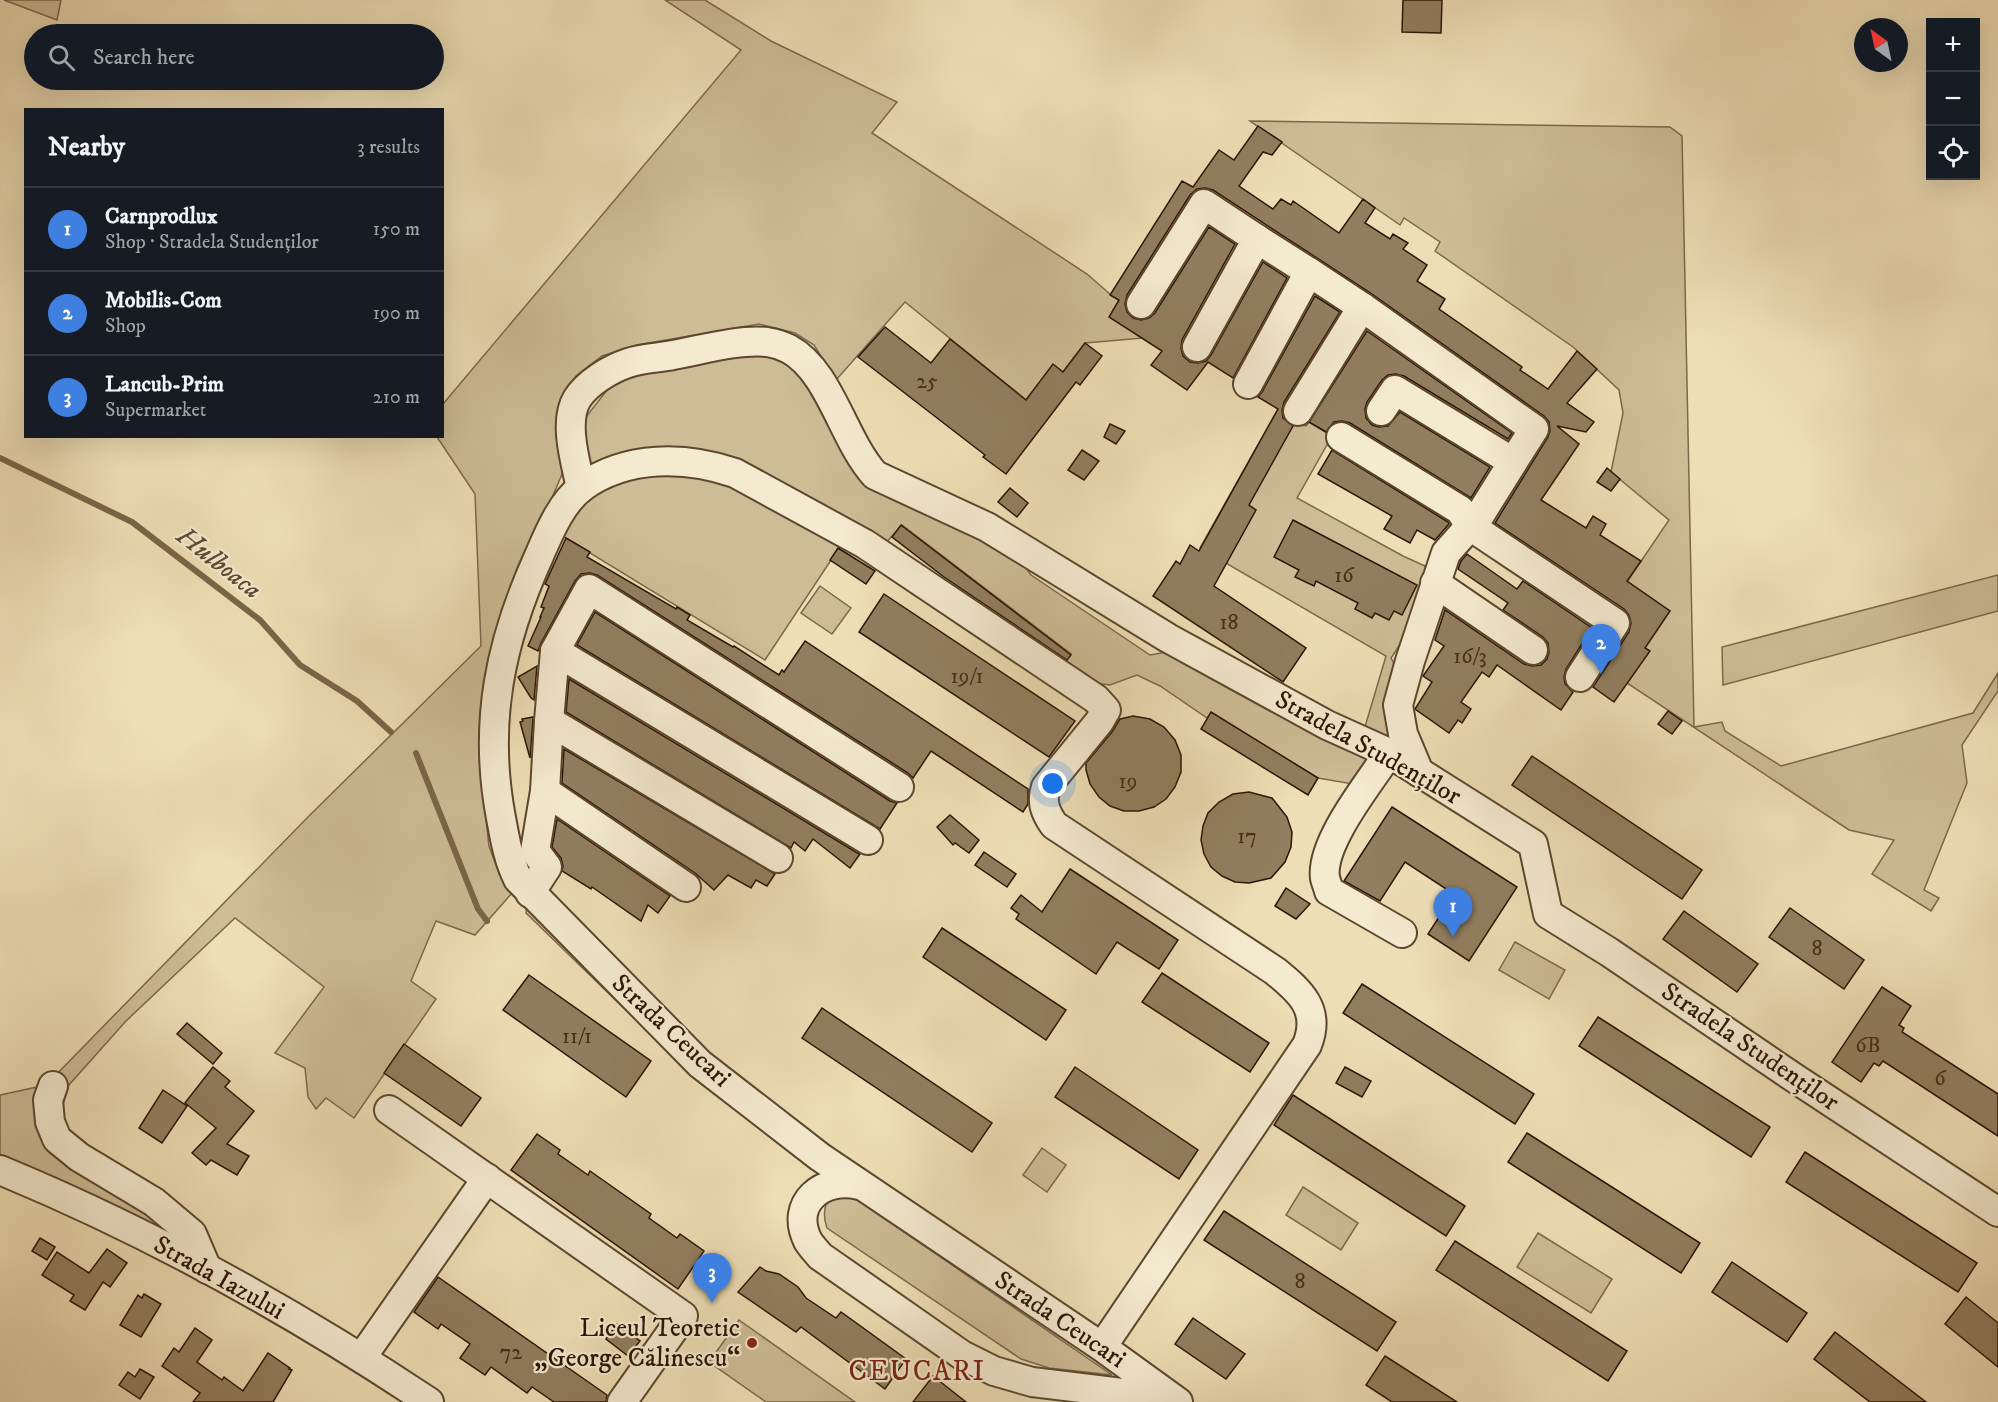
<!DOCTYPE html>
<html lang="en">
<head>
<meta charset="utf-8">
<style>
	:root { --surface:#171b24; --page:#20242c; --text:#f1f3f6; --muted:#9ea1a6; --line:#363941; --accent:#c59692 }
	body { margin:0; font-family:"IM FELL DW Pica",serif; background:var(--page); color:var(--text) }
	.controls { position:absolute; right:18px; top:18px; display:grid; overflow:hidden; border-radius:0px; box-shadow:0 6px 24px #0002 }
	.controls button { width:54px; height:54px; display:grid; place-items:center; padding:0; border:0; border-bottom:2px solid var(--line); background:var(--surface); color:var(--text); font:30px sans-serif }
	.compass { position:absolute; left:1854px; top:18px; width:54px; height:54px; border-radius:50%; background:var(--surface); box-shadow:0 6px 24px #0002; rotate:327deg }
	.you { position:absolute; left:1053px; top:784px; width:21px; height:21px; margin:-15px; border:4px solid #fff; border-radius:50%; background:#1a73e8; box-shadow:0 0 0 9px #1a73e833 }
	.badge { display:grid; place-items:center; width:39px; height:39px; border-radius:50%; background:var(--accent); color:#fff; font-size:20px; font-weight:700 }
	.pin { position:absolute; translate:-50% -50px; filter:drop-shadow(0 2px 3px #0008) }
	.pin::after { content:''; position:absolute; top:32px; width:21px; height:18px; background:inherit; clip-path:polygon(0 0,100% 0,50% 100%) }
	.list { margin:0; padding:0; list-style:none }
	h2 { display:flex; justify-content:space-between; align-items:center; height:78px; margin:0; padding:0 24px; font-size:26px }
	h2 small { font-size:20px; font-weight:400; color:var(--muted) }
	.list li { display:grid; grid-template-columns:39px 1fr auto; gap:18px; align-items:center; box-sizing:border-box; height:84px; padding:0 24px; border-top:2px solid var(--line) }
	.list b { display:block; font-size:22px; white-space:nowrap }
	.list p { margin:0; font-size:20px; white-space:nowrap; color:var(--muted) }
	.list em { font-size:20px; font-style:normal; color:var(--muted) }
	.icon { flex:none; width:33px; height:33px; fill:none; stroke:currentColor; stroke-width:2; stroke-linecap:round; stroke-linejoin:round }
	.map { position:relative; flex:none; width:1998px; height:1402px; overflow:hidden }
	.search { position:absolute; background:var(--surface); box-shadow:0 6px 24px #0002; left:24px; top:24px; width:420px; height:66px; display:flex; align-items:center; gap:15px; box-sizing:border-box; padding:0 21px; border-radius:33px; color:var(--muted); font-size:22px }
	.panel { position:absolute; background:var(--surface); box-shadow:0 6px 24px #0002; left:24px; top:108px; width:420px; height:330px; border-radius:0px }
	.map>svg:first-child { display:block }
</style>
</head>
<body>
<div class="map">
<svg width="1998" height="1402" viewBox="0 0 1998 1402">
	<rect width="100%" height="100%" fill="#eedeb5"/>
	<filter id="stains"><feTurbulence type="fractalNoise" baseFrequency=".00333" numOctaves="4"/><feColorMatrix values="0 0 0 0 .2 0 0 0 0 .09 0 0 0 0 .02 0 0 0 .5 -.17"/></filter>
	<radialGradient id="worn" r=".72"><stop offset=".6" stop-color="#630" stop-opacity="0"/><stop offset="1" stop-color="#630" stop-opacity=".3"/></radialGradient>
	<g fill="#cdbc96" stroke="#7c684c" stroke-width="1.5">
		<polygon points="4,0 61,0 57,20"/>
		<polygon points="665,0 705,0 771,41 897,102 872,133 1087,274 1111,295 1126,305 1124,308 1167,336 1085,343 1063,372 1053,365 1026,400 905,302 836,380 814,345 795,333 759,324 637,345 602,356 576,376 563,399 562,474 549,505 482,784 489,846 500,876 512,893 475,935 436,921 411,981 436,999 354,1118 326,1098 316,1109 308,1097 305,1068 275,1053 324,987 235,918 126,1021 69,1085 62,1108 41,1106 182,1232 191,1249 0,1163 0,1095 46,1085 308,817 481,646 475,494 437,437 442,436 443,404 741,50"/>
		<polygon points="1250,121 1670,127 1682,136 1694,727 1722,722 1725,731 1781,766 1973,713 1998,673 1998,691 1962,745 1967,783 1924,890 1939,898 1931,911 1872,874 1894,840 1849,830 1627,683 1649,651 1645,648 1627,582 1669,520 1611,472 1623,413 1619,390 1573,347 1435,251 1440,242 1404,218 1400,225"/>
		<polygon points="762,349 781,357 800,374 858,474 1015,553 1031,575 1150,655 1172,651 1374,752 1364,786 1318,778 1211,713 1207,718 1160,686 1137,675 1110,685 1094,683 1062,667 1071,654 902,525 883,546 767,478 594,467 581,447 582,422 611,385 631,373"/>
		<polygon points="1278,409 1306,426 1309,422 1332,436 1297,498 1403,556 1425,566 1426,578 1409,631 1391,658 1397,669 1384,709 1390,742 1364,730 1386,656 1200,548"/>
		<path d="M686,474L731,485L841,545L765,660L559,534C564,525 569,514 576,506C607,477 645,476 686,474Z"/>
		<polygon points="1998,575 1998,611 1723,685 1722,647"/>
		<polygon points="820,586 851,608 832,634 801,613"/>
		<polygon points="527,906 672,1055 526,913"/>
		<polygon points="1515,942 1565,970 1549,999 1499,970"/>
		<polygon points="1042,1148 1066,1165 1047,1192 1023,1175"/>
		<polygon points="1303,1187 1358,1223 1341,1250 1286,1215"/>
		<path d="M842,1192L856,1199L1112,1375L1049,1368L1021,1359L827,1228C823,1217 824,1209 828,1198Z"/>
		<polygon points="1538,1233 1612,1279 1591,1313 1517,1267"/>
		<polygon points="739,1320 855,1402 766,1402 709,1362"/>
	</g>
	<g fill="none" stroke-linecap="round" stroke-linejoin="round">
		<g stroke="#796548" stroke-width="6">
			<polyline points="0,458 132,522 260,620 300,665 357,701 391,732"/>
			<polyline points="416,753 478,909 487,921"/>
		</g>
	</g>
	<g fill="#917e5f" stroke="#2c1501" stroke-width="1.5">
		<polygon points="1403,0 1442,0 1441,33 1402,32"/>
		<polygon points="1258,126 1282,142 1272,155 1263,152 1239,186 1273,209 1281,199 1291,205 1293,201 1339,233 1363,199 1375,208 1365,223 1390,239 1393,234 1408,243 1403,249 1427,265 1417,281 1445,299 1439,309 1522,367 1520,370 1548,389 1577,351 1597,369 1567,403 1594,422 1586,432 1557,426 1579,444 1541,500 1586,528 1593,516 1606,524 1600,535 1641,561 1627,581 1670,611 1645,648 1650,651 1614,702 1593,687 1629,632 1631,623 1629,615 1624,609 1495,523 1548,437 1550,431 1549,422 1544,416 1372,294 1213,190 1205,188 1197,189 1190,195 1127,295 1125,304 1127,312 1133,318 1141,320 1149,318 1155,313 1209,227 1235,244 1182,340 1181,348 1183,356 1190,362 1198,363 1206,361 1211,355 1263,262 1287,278 1233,378 1208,362 1187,390 1151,365 1162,351 1109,317 1119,300 1110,295 1182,181 1193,187 1219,150 1234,160"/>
		<polygon points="1315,296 1340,312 1284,402 1282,410 1283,418 1293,426 1249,505 1256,510 1214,586 1306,648 1283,682 1153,596 1176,561 1180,564 1190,545 1199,551 1278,409 1258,397 1262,392"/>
		<polygon points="885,327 931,363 950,339 1026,400 1053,364 1063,372 1085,343 1102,356 1080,385 1076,382 1006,474 983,457 985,455 858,357"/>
		<polygon points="1367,331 1512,433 1508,439 1404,376 1396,374 1388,375 1382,380 1367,402 1365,409 1366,418 1372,425 1379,427 1388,426 1400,412 1490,467 1471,498 1350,423 1342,421 1334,422 1326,432 1309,422"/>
		<polygon points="1110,424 1125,431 1116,444 1104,437"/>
		<polygon points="1082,450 1099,461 1084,480 1068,470"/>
		<polygon points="1332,450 1448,522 1449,524 1435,540 1417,530 1410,543 1384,529 1392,516 1318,474"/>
		<polygon points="1607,468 1620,479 1611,491 1597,482"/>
		<polygon points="1010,488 1028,503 1017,517 998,502"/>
		<polygon points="1293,520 1417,585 1402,615 1394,611 1389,620 1375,613 1372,618 1355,609 1358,603 1316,581 1314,586 1295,577 1299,570 1274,557"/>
		<polygon points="901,525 1071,655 1067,660 944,577 892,537"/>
		<polygon points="566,538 590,552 587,557 676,609 677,607 690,615 687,620 733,647 734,646 779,675 782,670 784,672 805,641 1028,789 1028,804 1023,812 931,751 913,778 908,773 597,575 590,573 581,574 575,581 541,643 538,651 528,646 541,617 540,617 544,608 541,607 549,586 545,584"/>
		<polygon points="838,548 875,571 866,584 830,560"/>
		<polygon points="1467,554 1517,589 1523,581 1592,628 1566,669 1564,677 1565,684 1573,692 1561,710 1497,665 1489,677 1482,672 1461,702 1471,709 1462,723 1458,720 1449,733 1415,709 1432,682 1423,676 1444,646 1435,640 1445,610 1524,664 1532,666 1541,665 1547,659 1549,652 1548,643 1543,637 1503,610 1508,603 1458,569 1461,561"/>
		<polygon points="884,594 1075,721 1049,757 859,632"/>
		<polygon points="595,612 890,801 897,803 880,829 577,645"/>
		<polygon points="537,666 534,700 531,698 518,677"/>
		<polygon points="569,679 859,854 860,854 850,868 813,839 805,851 794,842 791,848 566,712"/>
		<polygon points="1668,711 1682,721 1672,734 1658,724"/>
		<polygon points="1211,712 1318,778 1308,795 1201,729"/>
		<polygon points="1133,716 1150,719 1164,727 1175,740 1181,755 1181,772 1175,787 1166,799 1154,807 1139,811 1124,811 1110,806 1099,797 1090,784 1086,770 1086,763 1112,732 1120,719"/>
		<polygon points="533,717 533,720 530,758 520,722 523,721 522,719"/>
		<polygon points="564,749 775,874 767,886 756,880 751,888 728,875 714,890 695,873 562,783"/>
		<polygon points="1532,756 1702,870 1682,899 1512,785"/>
		<polygon points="1249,792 1272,798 1287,817 1292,832 1291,847 1285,862 1271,878 1249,883 1235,882 1222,876 1211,867 1204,854 1201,840 1203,826 1208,813 1219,802 1233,794"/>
		<polygon points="1392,807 1517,887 1469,961 1428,934 1454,894 1405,862 1380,901 1344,881"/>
		<polygon points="950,815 979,840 969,853 955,843 953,845 937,827"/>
		<polygon points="557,819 670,896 658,913 648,905 641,921 592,887 591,889 562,871 563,866 561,858 552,847"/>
		<polygon points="984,852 1016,874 1007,887 975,865"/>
		<polygon points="1070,869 1178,940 1159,969 1117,942 1096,974 1016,919 1019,914 1011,908 1021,895 1042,912"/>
		<polygon points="1286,888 1310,904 1296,919 1275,906"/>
		<polygon points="1790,908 1864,960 1844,989 1769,937"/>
		<polygon points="1684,911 1758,964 1737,992 1663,939"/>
		<polygon points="942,928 1066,1010 1046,1040 923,957"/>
		<polygon points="1162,973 1269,1043 1250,1072 1142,1002"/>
		<polygon points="529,975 651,1061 626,1097 503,1010"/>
		<polygon points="1362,984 1534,1094 1515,1124 1343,1013"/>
		<polygon points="1882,987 1911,1006 1899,1025 1904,1028 1902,1032 1998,1094 1998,1136 1883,1061 1879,1066 1874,1063 1861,1082 1832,1062"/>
		<polygon points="822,1008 992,1123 972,1152 802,1038"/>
		<polygon points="1598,1017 1770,1127 1751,1157 1579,1046"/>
		<polygon points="187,1023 222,1053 213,1064 177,1034"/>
		<polygon points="404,1044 481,1098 461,1126 384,1073"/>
		<polygon points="213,1067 230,1081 225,1087 254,1111 227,1144 249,1156 237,1175 211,1160 206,1165 192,1153 216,1128 185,1103"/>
		<polygon points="1075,1067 1198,1150 1179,1179 1055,1097"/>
		<polygon points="1345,1067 1371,1081 1362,1097 1336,1083"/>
		<polygon points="163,1090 187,1106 162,1143 139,1128"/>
		<polygon points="1293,1095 1465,1206 1446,1236 1274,1125"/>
		<polygon points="1527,1133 1700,1243 1681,1273 1508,1162"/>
		<polygon points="537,1134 560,1150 558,1154 588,1175 590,1171 651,1214 649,1218 677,1238 680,1234 704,1251 678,1289 511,1170"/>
		<polygon points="1805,1152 1977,1263 1958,1292 1786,1182"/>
		<polygon points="1224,1211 1396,1322 1377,1351 1204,1240"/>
		<polygon points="40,1238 55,1247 47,1260 32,1251"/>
		<polygon points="1455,1241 1627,1351 1608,1381 1436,1270"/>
		<polygon points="107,1249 127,1263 110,1287 103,1282 85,1310 70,1301 74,1295 42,1275 57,1252 89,1273"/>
		<polygon points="1732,1262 1807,1313 1787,1342 1712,1292"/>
		<polygon points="760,1267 766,1271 779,1274 798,1287 806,1298 836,1318 841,1312 906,1359 885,1389 801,1327 796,1332 738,1292"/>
		<polygon points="438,1277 607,1395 606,1402 554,1402 532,1387 527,1393 491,1367 485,1375 460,1358 470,1344 441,1324 438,1329 414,1312"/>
		<polygon points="144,1294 161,1304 141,1337 120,1325 138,1295 142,1298"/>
		<polygon points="1966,1297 1998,1323 1998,1367 1945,1324"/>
		<polygon points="1193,1318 1245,1354 1226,1379 1175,1344"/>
		<polygon points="617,1324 640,1341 628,1356 606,1339"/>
		<polygon points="195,1328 212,1340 197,1362 222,1380 224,1377 243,1391 268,1353 290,1368 289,1369 292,1370 273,1402 193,1402 200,1393 162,1366 174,1348 179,1352"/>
		<polygon points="1835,1332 1926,1402 1870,1402 1814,1359"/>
		<polygon points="1385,1356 1457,1402 1392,1402 1366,1385"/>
		<polygon points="140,1369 154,1377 140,1399 119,1385 128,1372 135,1377"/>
		<polygon points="933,1376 966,1402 913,1402"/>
	</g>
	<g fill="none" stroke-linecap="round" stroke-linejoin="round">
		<defs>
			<g id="minor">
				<polyline points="1141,304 1204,204 1257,239"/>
				<polyline points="1197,347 1257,239 1309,272"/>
				<polyline points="1248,384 1309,272 1362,307"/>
				<polyline points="1298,411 1362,307 1534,429 1513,462"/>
				<polyline points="1341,437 1460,510 1470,526 1480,515 1513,462 1395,390 1381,411"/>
				<path d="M581,488C576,464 563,422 577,399C587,383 610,369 628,363C642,358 659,358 673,355C701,350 739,339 767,342C774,343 783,346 789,349C830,371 843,440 875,475L987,527L1168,638L1327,725L1389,753L1533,844L1548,914L1609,952L1793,1077L1998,1212"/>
				<polyline points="1435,583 1533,650"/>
				<polyline points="555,651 589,589 899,787"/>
				<polyline points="549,721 555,651 868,840"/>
				<path d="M1389,753C1370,782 1320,843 1325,878C1326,882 1328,887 1329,891L1402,933"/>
				<polyline points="1419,772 1403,734 1398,705 1410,661 1446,553 1470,526 1615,623 1580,677"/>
				<polyline points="545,791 549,721 778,858"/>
				<polyline points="530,893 547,867 535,851 545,791 686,887"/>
				<polyline points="53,1086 48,1100 50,1122 57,1139 79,1157 154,1202 192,1234 207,1269"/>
				<polyline points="389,1110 683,1316 622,1402"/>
				<path d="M0,1170C150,1232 294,1312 429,1402"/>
				<path d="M859,1185C823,1176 789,1203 808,1241C811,1246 816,1251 820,1256L962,1355L994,1371L1032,1382L1171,1399"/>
				<path d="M1102,1347L1307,1045C1321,1010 1301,992 1275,971L1054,825C1045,812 1041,802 1046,787L1099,722L1106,710L1096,699L865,544L735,473C685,456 627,455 582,487C561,503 549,533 539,556C500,642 483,723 501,818C505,839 508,859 518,879L700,1064L820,1157L1102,1347L1178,1402"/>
				<polyline points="362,1357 487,1178"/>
			</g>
		</defs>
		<use href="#minor" stroke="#5c472e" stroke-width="32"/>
		<use href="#minor" stroke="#f4eacf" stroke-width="28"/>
	</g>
	<circle fill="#8f2418" stroke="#f4eacf" stroke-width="2" cx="752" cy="1343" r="6"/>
	<g text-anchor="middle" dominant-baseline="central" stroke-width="4.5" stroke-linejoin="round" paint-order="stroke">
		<g font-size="22" fill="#452f18">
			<text x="927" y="381">25</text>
			<text x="1344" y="575">16</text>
			<text x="1229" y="622">18</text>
			<text x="1470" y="656">16/3</text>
			<text x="967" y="676">19/1</text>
			<text x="1128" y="781">19</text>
			<text x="1247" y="836">17</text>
			<text x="1817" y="948">8</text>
			<text x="577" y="1036">11/1</text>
			<text x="1868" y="1045">6B</text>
			<text x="1940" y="1078">6</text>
			<text x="1300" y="1281">8</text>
			<text x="511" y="1352">72</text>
		</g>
		<g font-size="26" fill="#2c1501" stroke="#f4eacf">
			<text transform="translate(1368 748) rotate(29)">Stradela Studenților</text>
			<text transform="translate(671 1031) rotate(43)">Strada Ceucari</text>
			<text transform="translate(1750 1047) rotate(34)">Stradela Studenților</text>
			<text transform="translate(219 1278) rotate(29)">Strada Iazului</text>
			<text transform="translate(1060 1320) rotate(34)">Strada Ceucari</text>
		</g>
		<g font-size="26" fill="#2c1501" stroke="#f4eacf" text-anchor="end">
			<text x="740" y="1328">Liceul Teoretic<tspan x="740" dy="30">„George Călinescu“</tspan></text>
		</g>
		<g font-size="27" font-style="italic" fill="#5f4a31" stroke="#f4eacf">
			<text transform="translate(219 563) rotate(38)">Hulboaca</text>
		</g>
		<g font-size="28" letter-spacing="1.5" fill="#7a1f14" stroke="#f4eacf">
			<text x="917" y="1371">CEUCARI</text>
		</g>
	</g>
	<rect width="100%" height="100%" filter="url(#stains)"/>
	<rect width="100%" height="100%" fill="url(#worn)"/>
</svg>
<div class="controls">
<button>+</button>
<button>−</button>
<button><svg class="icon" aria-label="locate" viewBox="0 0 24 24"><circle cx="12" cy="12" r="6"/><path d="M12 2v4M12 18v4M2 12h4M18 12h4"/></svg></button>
</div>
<svg class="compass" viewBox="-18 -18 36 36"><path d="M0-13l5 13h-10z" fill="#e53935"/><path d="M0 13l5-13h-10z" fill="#9ea1a6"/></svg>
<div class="you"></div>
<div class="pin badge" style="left:1453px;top:937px;background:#3f7fe0">1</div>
<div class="pin badge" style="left:1601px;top:674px;background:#3f7fe0">2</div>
<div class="pin badge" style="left:712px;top:1303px;background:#3f7fe0">3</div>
<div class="search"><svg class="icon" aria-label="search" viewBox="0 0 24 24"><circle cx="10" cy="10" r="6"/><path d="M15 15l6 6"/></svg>Search here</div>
<section class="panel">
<h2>Nearby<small>3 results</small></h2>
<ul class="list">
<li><span class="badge" style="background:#3f7fe0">1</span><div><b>Carnprodlux</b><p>Shop · Stradela Studenților</p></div><em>150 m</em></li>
<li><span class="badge" style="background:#3f7fe0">2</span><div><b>Mobilis-Com</b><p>Shop</p></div><em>190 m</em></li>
<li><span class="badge" style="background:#3f7fe0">3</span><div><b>Lancub-Prim</b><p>Supermarket</p></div><em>210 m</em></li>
</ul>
</section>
</div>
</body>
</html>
